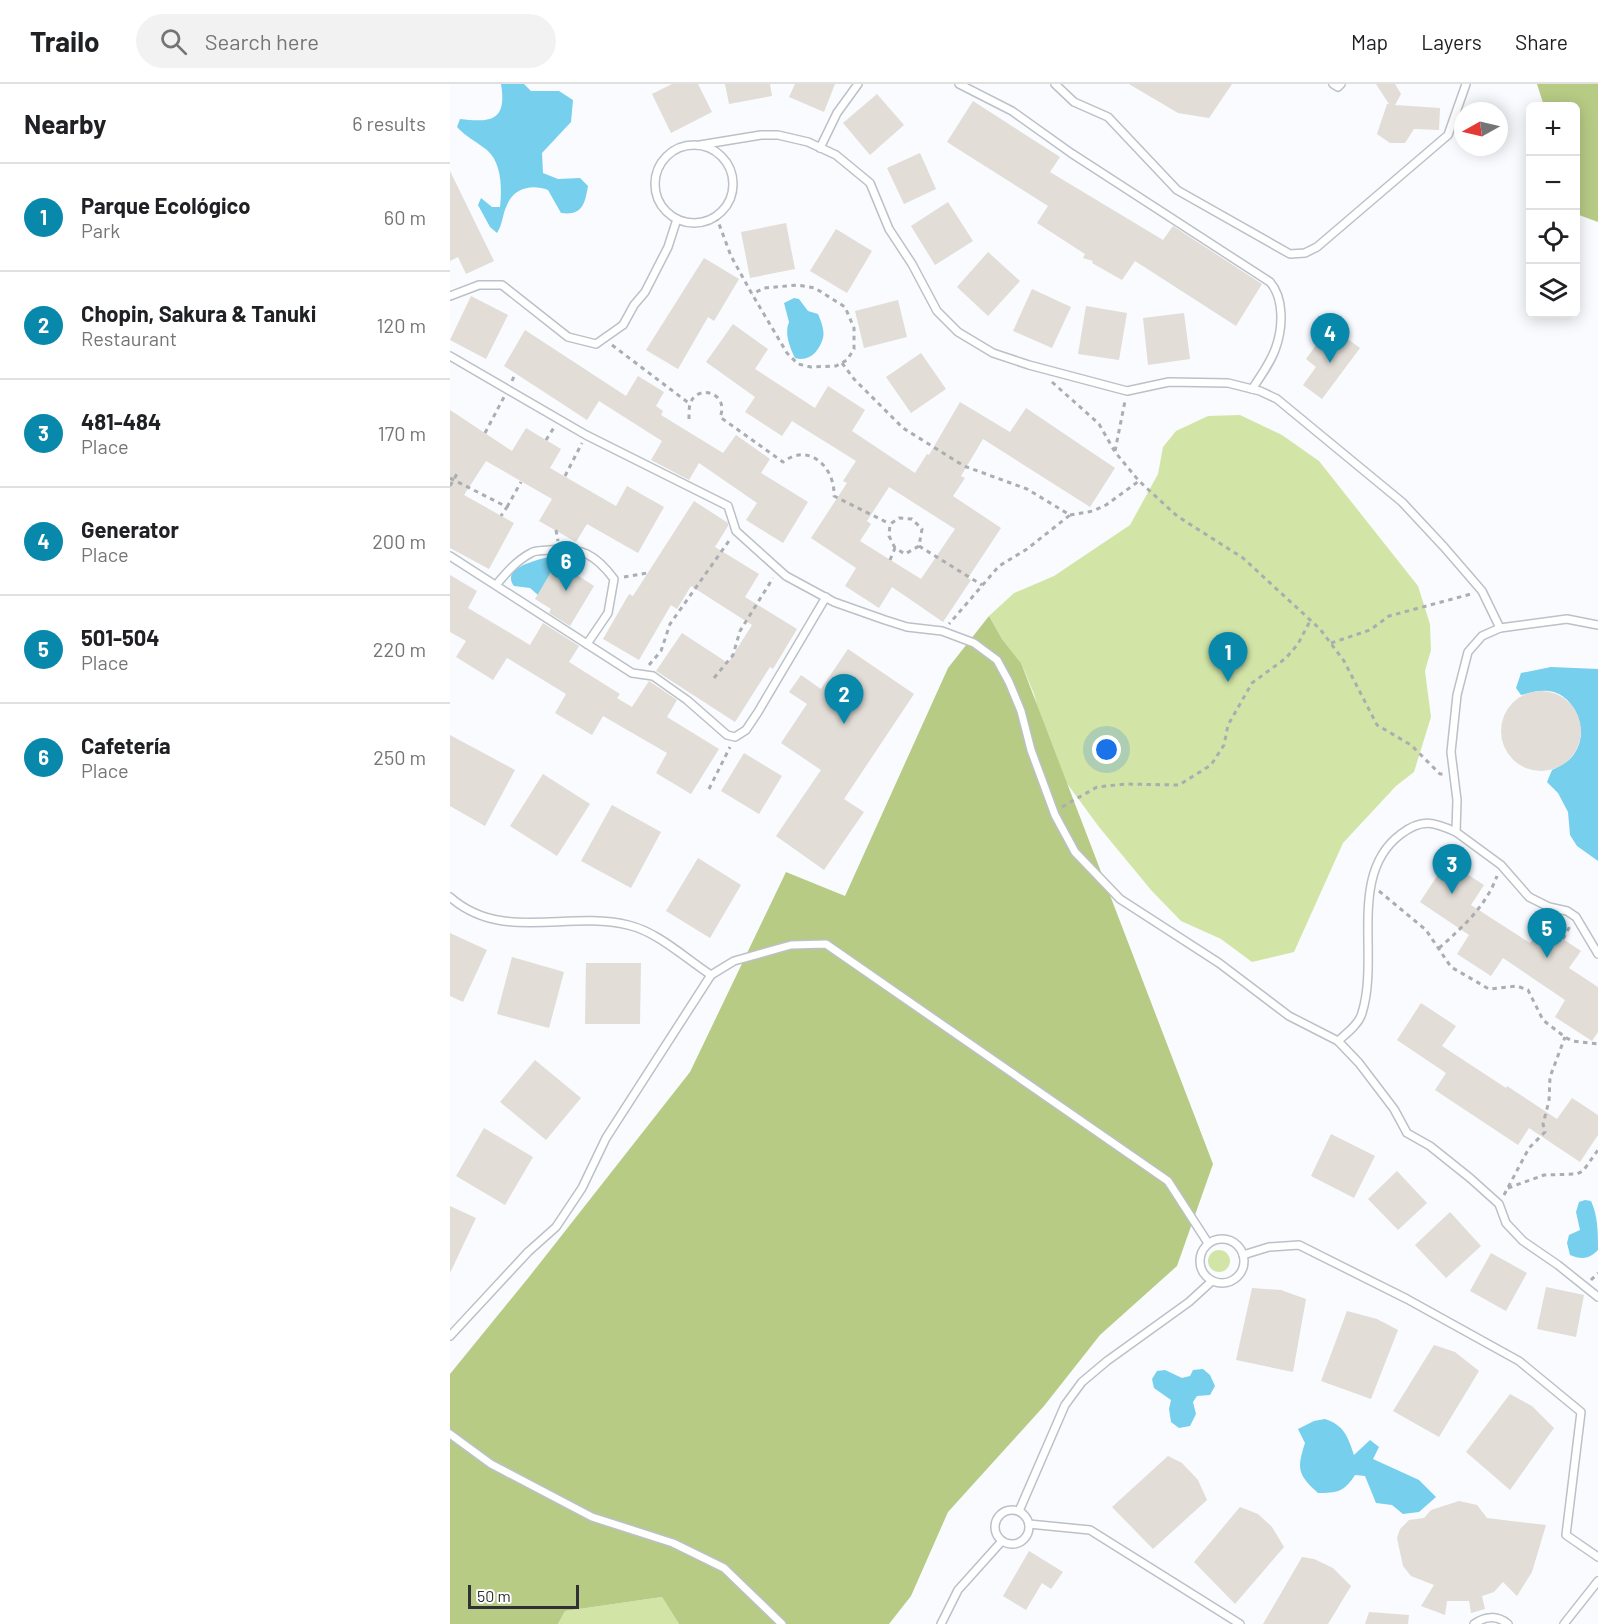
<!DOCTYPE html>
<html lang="en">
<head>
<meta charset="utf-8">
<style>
	:root { --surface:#fff; --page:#f2f2f2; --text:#202124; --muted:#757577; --line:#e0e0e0; --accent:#0889ab }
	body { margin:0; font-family:Barlow,sans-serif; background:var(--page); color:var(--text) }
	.controls { position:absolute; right:18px; top:18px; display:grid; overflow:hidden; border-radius:9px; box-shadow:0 3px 15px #0003 }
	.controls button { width:54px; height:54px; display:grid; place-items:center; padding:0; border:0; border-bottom:2px solid var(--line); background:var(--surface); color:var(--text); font:30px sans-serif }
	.compass { position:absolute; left:1004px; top:18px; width:54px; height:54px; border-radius:50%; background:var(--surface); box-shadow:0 3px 15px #0003; rotate:262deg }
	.scale { position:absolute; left:18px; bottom:15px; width:111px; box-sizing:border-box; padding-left:6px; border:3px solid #2f3134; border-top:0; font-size:16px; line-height:21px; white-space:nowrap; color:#2f3134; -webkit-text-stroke:4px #fff; paint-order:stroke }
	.you { position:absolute; left:657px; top:666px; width:21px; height:21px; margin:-15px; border:4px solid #fff; border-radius:50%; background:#1a73e8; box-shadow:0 0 0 9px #1a73e833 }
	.badge { display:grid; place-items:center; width:39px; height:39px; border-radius:50%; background:var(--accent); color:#fff; font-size:20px; font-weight:700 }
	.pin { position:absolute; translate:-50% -50px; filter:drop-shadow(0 2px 3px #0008) }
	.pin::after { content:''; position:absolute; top:32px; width:21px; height:18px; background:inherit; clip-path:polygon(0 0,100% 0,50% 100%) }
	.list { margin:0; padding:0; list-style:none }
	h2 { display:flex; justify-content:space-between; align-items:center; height:78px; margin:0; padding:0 24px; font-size:26px }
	h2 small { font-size:20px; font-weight:400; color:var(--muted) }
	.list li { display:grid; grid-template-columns:39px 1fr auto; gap:18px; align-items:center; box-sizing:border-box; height:108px; padding:0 24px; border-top:2px solid var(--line) }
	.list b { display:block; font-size:22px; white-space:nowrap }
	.list p { margin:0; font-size:20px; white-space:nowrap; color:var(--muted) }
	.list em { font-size:20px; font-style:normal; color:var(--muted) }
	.icon { flex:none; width:33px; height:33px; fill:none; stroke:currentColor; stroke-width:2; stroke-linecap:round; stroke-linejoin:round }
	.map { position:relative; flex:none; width:1148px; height:1540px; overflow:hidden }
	header { display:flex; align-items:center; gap:36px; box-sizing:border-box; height:84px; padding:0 30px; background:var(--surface); border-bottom:2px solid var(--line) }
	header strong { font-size:28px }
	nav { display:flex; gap:33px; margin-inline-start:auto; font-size:21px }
	.search { width:420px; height:54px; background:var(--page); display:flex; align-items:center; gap:15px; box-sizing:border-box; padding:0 21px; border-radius:33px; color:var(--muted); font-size:22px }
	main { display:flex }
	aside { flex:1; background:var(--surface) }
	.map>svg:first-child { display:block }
</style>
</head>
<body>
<header>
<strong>Trailo</strong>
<div class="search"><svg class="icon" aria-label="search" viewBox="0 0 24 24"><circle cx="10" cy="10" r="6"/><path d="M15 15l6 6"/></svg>Search here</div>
<nav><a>Map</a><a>Layers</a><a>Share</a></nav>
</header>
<main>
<aside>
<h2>Nearby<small>6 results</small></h2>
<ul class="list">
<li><span class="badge">1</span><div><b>Parque Ecológico</b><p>Park</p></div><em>60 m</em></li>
<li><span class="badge">2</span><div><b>Chopin, Sakura &amp; Tanuki</b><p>Restaurant</p></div><em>120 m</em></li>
<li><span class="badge">3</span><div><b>481-484</b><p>Place</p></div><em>170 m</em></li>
<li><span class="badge">4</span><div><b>Generator</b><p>Place</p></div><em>200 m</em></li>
<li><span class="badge">5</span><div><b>501-504</b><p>Place</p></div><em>220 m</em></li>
<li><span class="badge">6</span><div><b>Cafetería</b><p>Place</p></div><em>250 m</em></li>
</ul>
</aside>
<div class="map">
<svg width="1148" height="1540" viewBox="0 0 1148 1540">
	<rect width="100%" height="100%" fill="#f9fbfe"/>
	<g fill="#d2e5a7">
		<polygon points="790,331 832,351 869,377 968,502 980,540 981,566 975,587 981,633 964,688 946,702 893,759 844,868 802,878 771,855 731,837 701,806 649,743 613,694 594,649 584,610 571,579 552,555 539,532 564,509 604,492 680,441 708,390 713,363 726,347 758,332"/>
		<circle cx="769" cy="1177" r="11"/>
		<polygon points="212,1513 229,1540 108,1540 115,1527"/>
	</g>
	<g fill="#b7cb85">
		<polygon points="1087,0 1148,0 1148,138 1129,131 1126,120 1126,22 1094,22"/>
		<polygon points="539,532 552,555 571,579 763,1080 727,1182 650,1251 594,1322 498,1428 461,1512 439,1540 229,1540 212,1513 115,1527 108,1540 0,1540 0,1290 79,1193 240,988 336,788 395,812 498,584"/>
	</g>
	<g fill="#76cfed">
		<path d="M51,0H74L81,7H109L123,16L121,38L92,69L93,89L108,95L130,94L138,102C135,119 133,132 111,129L98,106C83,100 64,103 57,121C52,131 53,140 47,149L40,143L28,121L31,114L42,123H50C52,105 52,79 37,66C27,58 16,53 7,43L10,35C42,39 57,36 51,0Z"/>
		<path d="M344,214L349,215L358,227L368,230C371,237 375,247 373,254C369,268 359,278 345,274C340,264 334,249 339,238L334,219Z"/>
		<path d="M99,473L107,476V478L88,511L80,504L64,502C50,484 87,476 99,473Z"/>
		<path d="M1101,583L1148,585V777L1127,762L1120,751L1118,728L1108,709L1097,698L1102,686C1110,682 1119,678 1124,670C1139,650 1128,616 1104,608C1093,605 1082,608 1071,611L1066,604L1071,589Z"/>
		<path d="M1135,1116L1141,1117C1148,1132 1148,1149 1148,1166C1139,1175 1132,1176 1120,1171L1117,1159L1119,1151L1130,1146L1126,1128L1129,1118Z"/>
		<polygon points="753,1285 760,1291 765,1302 760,1311 747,1312 743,1318 746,1330 740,1342 729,1344 721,1338 719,1325 721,1316 704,1304 702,1295 707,1287 715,1286 732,1294 740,1292 743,1286"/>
		<path d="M875,1335C894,1341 898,1353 904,1371L920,1356L929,1363L923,1375L969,1396L986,1413L969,1428L953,1430L942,1421L926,1419L915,1392L905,1391C894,1408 887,1409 868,1409C847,1390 847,1384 855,1359L848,1345L864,1337Z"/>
	</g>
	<g fill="#e2ddd6" fill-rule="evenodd">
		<polygon points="222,0 248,0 262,28 221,49 202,10"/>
		<polygon points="275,0 320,0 322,12 279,20"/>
		<polygon points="345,0 385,0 374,28 339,13"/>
		<polygon points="679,0 782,0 759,34 728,29"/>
		<polygon points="926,0 945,0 951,10 945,21 990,24 989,46 964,45 955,59 940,59 927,50 937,20 939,20"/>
		<polygon points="427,10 454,41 420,71 393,39"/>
		<polygon points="523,17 610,73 600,88 713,156 723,142 812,200 786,242 685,177 672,196 642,179 643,177 633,174 635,170 587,139 598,122 497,58"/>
		<polygon points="470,69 486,105 454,120 437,84"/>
		<polygon points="0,87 44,177 16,190 8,173 0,177"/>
		<polygon points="498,118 523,157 485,181 461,142"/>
		<polygon points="336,139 345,185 300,194 291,148"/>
		<polygon points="386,145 422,167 397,209 360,187"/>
		<polygon points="538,168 570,197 538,232 507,203"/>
		<polygon points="254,174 289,195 264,237 258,233 228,285 196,266"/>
		<polygon points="582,205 621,223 602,264 563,247"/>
		<polygon points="21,212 58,231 36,275 0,256"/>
		<polygon points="448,216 457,253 414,264 405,227"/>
		<polygon points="636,222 677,229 669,276 628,270"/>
		<polygon points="734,229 740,275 698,281 693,234"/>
		<path d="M283,240L318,265L305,285L365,324L378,302L415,326L402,347L465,389L477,370L479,371L510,318L560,348L576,324L665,384L640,423L533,355L511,392L515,394L503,412L551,444L518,494L521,496L493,538L442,503L429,524L395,502L406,484L361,454L397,399L393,397L406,377L342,337L332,352L295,328L305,313L256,278ZM439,403L505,445L471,495L410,457L421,440L417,437Z"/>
		<polygon points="880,242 910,264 872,315 853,301 866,283 856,275"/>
		<polygon points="75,246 176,312 188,292 214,308 206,322 213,327 211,331 273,369 286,351 320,375 311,389 358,418 333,459 296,436 307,419 249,379 239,396 201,376 212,357 149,317 137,336 54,282"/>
		<polygon points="471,269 496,305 461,329 436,293"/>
		<polygon points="0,326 62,367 76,344 111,365 100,384 166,422 177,402 214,423 188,469 137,440 126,458 89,437 102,415 36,377 14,411 64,439 39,485 0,464"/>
		<polygon points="244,417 278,439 278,442 265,463 309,490 295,513 347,545 323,585 320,583 285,638 206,587 232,549 278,579 302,541 241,502 227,525 221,521 189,576 153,555 179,510 183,512"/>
		<polygon points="107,478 144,502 120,542 99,529 101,525 85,515"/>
		<polygon points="0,491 27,507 18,524 80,561 93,539 129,562 119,578 170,610 167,614 182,623 199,597 227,616 217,633 269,665 241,710 206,689 217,669 153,632 142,651 105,629 116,610 57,574 43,596 6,573 16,557 0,548"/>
		<polygon points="398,565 464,610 394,715 414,728 374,786 326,752 371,686 331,659 357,620 339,608 351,591 371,605"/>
		<circle cx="1091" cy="647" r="40"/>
		<polygon points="0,651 65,686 35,742 0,722"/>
		<polygon points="294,669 332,692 309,730 271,707"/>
		<polygon points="93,690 140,720 107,772 60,742"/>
		<polygon points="162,721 211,748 181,804 131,777"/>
		<polygon points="248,774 291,801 260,854 216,827"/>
		<polygon points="997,777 1034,801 1021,821 1080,859 1092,841 1131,867 1119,884 1148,903 1148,948 1142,957 1105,933 1115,916 1053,874 1041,892 1007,870 1019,851 970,818"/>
		<polygon points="0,849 37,866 13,918 0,912"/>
		<polygon points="62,873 114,888 99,944 47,930"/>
		<polygon points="136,879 191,879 190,940 135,940"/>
		<polygon points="971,919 1006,942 992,962 1056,1004 1057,1002 1107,1035 1122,1014 1148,1031 1148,1051 1130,1078 1079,1044 1068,1061 985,1006 996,989 947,956"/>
		<polygon points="85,976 131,1014 96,1056 50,1018"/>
		<polygon points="34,1044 83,1073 55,1121 6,1092"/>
		<polygon points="881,1050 925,1072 904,1114 861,1092"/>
		<polygon points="947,1087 977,1119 948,1146 918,1115"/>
		<polygon points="0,1122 26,1134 0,1189"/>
		<polygon points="1000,1128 1031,1162 996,1194 965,1161"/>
		<polygon points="1041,1169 1077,1189 1056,1227 1020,1207"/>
		<polygon points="1096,1203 1134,1211 1126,1253 1087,1245"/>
		<polygon points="802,1204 831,1206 856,1215 843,1288 786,1276"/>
		<polygon points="897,1227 927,1235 948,1246 921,1315 871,1297"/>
		<polygon points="984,1261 1005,1268 1029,1287 989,1353 943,1327"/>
		<polygon points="1060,1310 1082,1322 1104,1344 1060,1406 1016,1368"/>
		<polygon points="718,1372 732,1379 748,1396 757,1416 703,1465 662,1423"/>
		<polygon points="1009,1417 1027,1421 1037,1434 1096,1441 1082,1488 1067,1512 1053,1498 1044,1508 1032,1512 1035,1525 1021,1529 1019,1517 997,1517 995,1531 971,1522 984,1501 961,1492 953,1482 947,1454 950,1445 959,1436 974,1434 981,1426"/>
		<polygon points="790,1423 808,1430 822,1443 834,1463 785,1520 744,1478"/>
		<polygon points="579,1467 613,1488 601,1505 592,1499 576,1526 553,1512"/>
		<polygon points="852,1473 864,1475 883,1484 901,1502 878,1540 813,1540"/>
		<polygon points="919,1528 959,1531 958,1540 915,1540"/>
	</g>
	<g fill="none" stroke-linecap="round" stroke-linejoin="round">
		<defs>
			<g id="lane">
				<path d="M509,0L562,27L621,69L820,198C834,214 833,243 826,263C821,278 811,292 802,305"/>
				<polyline points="605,0 624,18 658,33 727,106 840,170 855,169 867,163 998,51 1016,0"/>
				<polyline points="883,0 888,3 891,0"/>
				<polyline points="250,61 311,51 328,51 358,58 386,71 420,99 439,145 462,180 487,227 508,248 543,269 579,281 677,307 719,298 778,299 810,307 827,315 952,418 994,463 1032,507 1050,544"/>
				<circle cx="244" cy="100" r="39"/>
				<polyline points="370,64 387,29 408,0"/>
				<polyline points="0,212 29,201 52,201 118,253 146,260 173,241 184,221 195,208 218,163 227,135"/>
				<polyline points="0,272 136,351 278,422 286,447 336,492 384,518 435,536 457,543 492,547 524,559 547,576 559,598 571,627 581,666 605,731 625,768 670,815 769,879 839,932 888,957 909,979 944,1025 957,1049 980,1062 1020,1094 1049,1120 1056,1139 1073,1157 1108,1181 1148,1213"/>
				<polyline points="0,472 182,589 203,592 237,616 277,651 285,653 296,646 308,628 376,513"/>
				<path d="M46,501C56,489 66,477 81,469C86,466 93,467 99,466C131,462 146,471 164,495L158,529L137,560"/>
				<polyline points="1148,541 1117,535 1050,544 1032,552 1018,568 1007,611 1001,668 1007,716 1006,748 1051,781 1079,813 1099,823 1117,827 1126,833 1148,870"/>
				<path d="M0,813C52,859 117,826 178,841C208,848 235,874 261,891"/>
				<path d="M888,957C897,949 909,940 912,929C930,872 897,790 951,750C972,734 984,738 1006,748"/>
				<circle cx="772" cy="1177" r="22"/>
				<polyline points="793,1171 819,1163 849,1161 957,1215 1069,1277 1131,1328 1116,1451 1148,1473"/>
				<polyline points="0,1252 78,1168 106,1143 132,1104 156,1054 261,891 284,877 341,861 376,860 718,1097 758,1159"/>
				<polyline points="0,1350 41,1380 142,1433 223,1459 274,1484 332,1540"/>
				<circle cx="562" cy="1443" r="17"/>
				<polyline points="569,1427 615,1321 632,1298 657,1277 739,1218 762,1197"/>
				<polyline points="579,1440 640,1446 790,1540"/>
				<polyline points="491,1540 508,1506 552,1457"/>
				<path d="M1024,1540C1035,1532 1047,1531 1058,1540"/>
				<polyline points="1114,1540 1148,1497"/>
			</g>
		</defs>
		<use href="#lane" stroke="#bbc1c8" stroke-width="10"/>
		<g stroke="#abadb0" stroke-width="3" stroke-dasharray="4.5 4.5" stroke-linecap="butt">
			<polyline points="266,132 281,172 302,210 337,269 348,280 361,283 386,282 397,276 404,265 404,244 395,223 365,204 348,201 314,204 302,210"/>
			<polyline points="162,261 240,320"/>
			<polyline points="392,279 404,295 453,344 514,382 577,405 620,431 577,465 549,482 499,540"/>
			<polyline points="62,297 65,290"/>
			<polyline points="602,298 649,340 665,368 689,397 727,432 793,474 870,545 894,577 927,641 961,661 990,690 994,690"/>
			<path d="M239,335C239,330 239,324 240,320C247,299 280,309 270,333L333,378C359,358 385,383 384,412L440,440"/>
			<polyline points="35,349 54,313"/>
			<polyline points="96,356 105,342"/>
			<polyline points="665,367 675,317"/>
			<polyline points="115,392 132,359"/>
			<polyline points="0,394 57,423 51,432"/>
			<polyline points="0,402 8,388"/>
			<polyline points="57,423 71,398"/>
			<polyline points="620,431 643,427 656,421 689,397"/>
			<polyline points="106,446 108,457"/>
			<polyline points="469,462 532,501"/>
			<polyline points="440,476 445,464 455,470 469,462 472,445 462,435 449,434 440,440 439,452 445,464"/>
			<polyline points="174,493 197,489"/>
			<polyline points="881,559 920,546 939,532 1021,510"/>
			<polyline points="199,581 211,567 220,540 281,454"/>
			<polyline points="264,594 283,571 290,547 323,494"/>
			<polyline points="259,705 280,663"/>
			<polyline points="612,723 647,703 676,700 729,701 761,681 774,661 778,641 802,599 836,574 848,560 860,537"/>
			<polyline points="929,807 976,846 1001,883 1039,905 1067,902 1078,906 1093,936 1115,953 1122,957 1148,960"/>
			<polyline points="1113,855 1120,842"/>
			<path d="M989,864C1013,843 1036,822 1047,792"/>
			<polyline points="1058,1104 1094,1091 1127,1090 1133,1087 1148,1066"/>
			<polyline points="1054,1111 1079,1064 1095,1048 1093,1040 1099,1017 1100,993 1115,953"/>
			<polyline points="1141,1196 1148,1189"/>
		</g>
		<use href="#lane" stroke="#fff" stroke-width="7"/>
	</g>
</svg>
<div class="controls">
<button>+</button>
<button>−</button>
<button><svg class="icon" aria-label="locate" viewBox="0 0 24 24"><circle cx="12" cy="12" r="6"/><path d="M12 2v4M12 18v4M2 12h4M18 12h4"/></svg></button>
<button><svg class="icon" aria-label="layers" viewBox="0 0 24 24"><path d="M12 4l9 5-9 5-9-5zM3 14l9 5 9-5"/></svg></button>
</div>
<svg class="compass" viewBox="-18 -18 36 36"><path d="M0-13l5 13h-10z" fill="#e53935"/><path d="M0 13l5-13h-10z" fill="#757577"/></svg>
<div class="scale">50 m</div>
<div class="you"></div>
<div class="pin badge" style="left:778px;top:598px">1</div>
<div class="pin badge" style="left:394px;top:640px">2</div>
<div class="pin badge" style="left:1002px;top:810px">3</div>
<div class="pin badge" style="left:880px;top:279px">4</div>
<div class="pin badge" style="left:1097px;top:874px">5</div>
<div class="pin badge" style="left:116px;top:507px">6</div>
</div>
</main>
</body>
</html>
